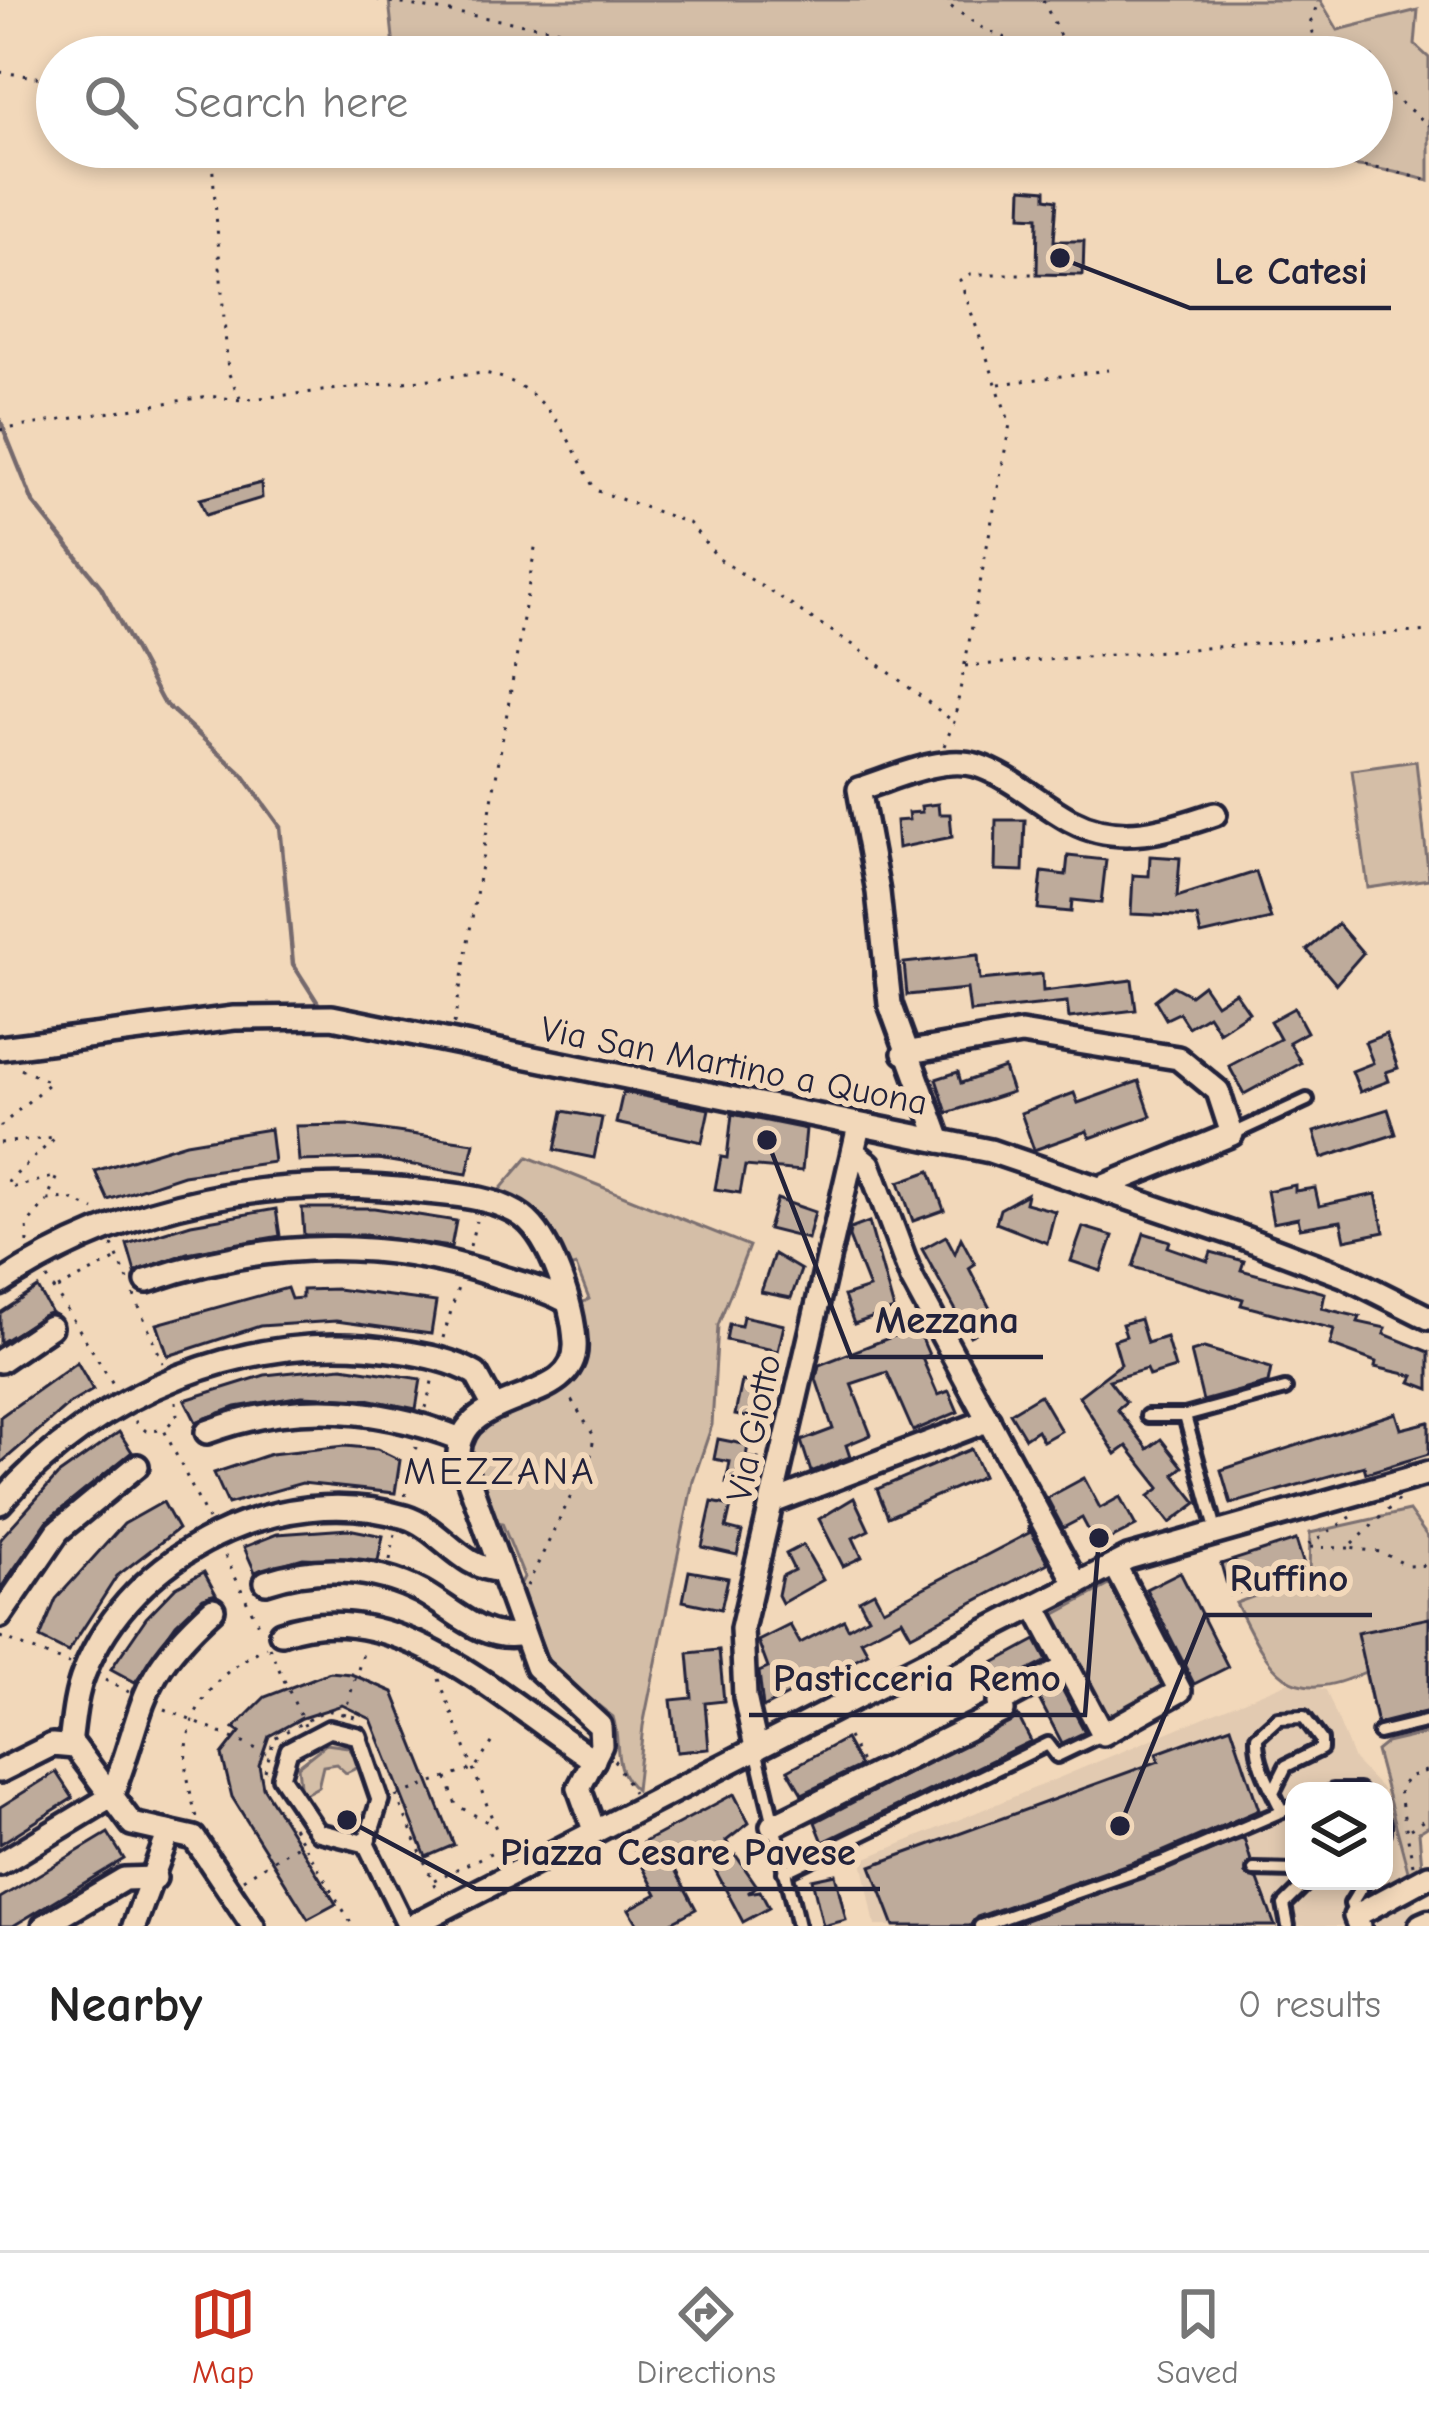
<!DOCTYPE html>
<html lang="en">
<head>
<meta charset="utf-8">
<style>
	:root { --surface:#fff; --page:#f2f2f2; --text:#222; --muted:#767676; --line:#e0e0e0; --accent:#c8321e }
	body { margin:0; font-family:"Comic Neue",sans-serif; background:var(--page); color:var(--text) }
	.controls { position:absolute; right:36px; bottom:36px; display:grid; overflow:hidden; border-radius:24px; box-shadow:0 6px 18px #0003 }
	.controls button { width:108px; height:108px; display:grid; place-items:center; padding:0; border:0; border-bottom:3px solid var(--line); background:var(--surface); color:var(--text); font:60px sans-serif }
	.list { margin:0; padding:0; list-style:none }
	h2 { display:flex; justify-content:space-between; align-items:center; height:156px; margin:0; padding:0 48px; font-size:51px }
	h2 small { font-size:39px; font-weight:400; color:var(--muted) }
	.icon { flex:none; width:66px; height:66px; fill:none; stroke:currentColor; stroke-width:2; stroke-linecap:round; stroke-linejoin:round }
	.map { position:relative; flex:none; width:1429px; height:1926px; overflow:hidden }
	.search { position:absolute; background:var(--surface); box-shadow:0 6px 18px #0003; left:36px; right:36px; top:36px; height:132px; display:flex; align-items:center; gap:30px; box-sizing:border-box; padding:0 42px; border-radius:66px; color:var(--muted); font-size:45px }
	.sheet { height:324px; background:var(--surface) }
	nav { display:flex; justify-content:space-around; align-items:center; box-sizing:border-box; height:168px; border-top:3px solid var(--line); background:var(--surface); font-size:33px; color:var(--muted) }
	nav a { display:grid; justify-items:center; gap:6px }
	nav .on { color:var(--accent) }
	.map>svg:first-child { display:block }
</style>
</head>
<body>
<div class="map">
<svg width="1429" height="1926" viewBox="0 0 1429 1926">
	<rect width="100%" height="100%" fill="#f2d8ba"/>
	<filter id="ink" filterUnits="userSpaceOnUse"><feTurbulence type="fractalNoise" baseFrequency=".00833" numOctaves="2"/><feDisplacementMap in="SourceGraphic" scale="24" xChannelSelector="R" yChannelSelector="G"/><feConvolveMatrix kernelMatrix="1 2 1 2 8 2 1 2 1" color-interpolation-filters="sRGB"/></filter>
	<g filter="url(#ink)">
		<polygon fill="#e2cab1" points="1291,1681 1326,1690 1354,1760 1384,1791 1294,1791 1294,1881 1384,1881 1384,1791 1411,1882 1417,1926 875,1926 862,1860"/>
		<g fill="#d4bea7" stroke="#7b7071" stroke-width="3">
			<path d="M389,0H1320L1338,30L1418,10L1415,45L1429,58V181C1289,138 1135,179 993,147H1372V57H395Z"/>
			<polygon points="1416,761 1429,879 1368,888 1352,770"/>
			<path d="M528,1157L749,1246L718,1325L712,1425L693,1481L643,1726L636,1790C610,1767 622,1745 613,1717L552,1669L519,1587L524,1577L502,1523L489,1520L468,1455L482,1423L524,1405L585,1336L576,1306L589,1299L576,1266L562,1270L532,1211L497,1193Z"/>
			<path d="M1409,1511L1429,1539V1719L1378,1730L1365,1672C1286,1709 1269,1669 1236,1603L1309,1576L1310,1533Z"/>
			<polygon points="1115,1582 1171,1690 1105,1723 1050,1617"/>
			<polygon points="1429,1733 1429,1826 1419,1832 1423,1878 1411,1882 1376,1751 1386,1743"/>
			<polygon points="326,1744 348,1747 363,1765 346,1773 336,1764 323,1766 318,1787 301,1796 298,1766"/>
		</g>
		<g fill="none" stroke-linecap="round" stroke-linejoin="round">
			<polyline stroke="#74696d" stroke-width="4.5" points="0,420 33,502 101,587 162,701 243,775 280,826 293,964 321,1008"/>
		</g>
		<g fill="#beab9b" stroke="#22223b" stroke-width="3">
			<polygon points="1022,188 1046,190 1046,198 1057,200 1054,241 1084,241 1083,275 1037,274 1038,217 1021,216"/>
			<polygon points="261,483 262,498 206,515 200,499"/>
			<polygon points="938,804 939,814 950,814 952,837 898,848 896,821 909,820 908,813 922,812 921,806"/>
			<polygon points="996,820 1025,820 1023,871 995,870"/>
			<polygon points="1068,856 1106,860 1101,903 1072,900 1071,912 1038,909 1042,872 1066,875"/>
			<polygon points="1150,856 1180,858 1177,897 1256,872 1271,919 1201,935 1197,917 1131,914 1133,875 1149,876"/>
			<polygon points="1338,924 1363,953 1336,984 1307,950"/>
			<polygon points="978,955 980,980 1042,974 1043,991 1132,980 1136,1010 1069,1018 1067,1002 970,1012 967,989 907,995 904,963"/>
			<polygon points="1203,985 1216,1004 1235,992 1249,1012 1219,1032 1208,1015 1188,1027 1179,1013 1166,1019 1155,1000 1173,986 1190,995"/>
			<polygon points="1294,1008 1307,1032 1289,1042 1301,1063 1244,1094 1229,1066 1280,1039 1270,1021"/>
			<polygon points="1386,1034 1398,1068 1386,1072 1389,1081 1360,1092 1352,1071 1373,1063 1365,1042"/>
			<polygon points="1004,1068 1012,1092 947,1113 936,1079 958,1072 961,1083"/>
			<polygon points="1139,1081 1151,1116 1090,1138 1087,1131 1034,1150 1021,1113 1074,1093 1078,1103"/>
			<polygon points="623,1092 709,1109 702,1142 616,1123"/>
			<polygon points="1388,1109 1396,1134 1322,1158 1314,1132"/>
			<polygon points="563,1111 602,1118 594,1158 555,1150"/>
			<polygon points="732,1114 806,1129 802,1171 745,1166 740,1193 715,1189 721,1157 727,1158"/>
			<polygon points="348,1125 474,1143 467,1174 378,1159 299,1161 296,1126"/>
			<polygon points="270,1129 274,1162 183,1175 108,1200 95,1171 186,1143"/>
			<polygon points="930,1171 944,1210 913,1221 899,1182"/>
			<polygon points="1295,1185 1295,1191 1315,1188 1319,1206 1376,1194 1384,1232 1345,1240 1341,1221 1300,1228 1298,1218 1273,1223 1267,1191"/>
			<polygon points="1027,1194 1025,1203 1055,1211 1047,1243 996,1223 1000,1209"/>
			<polygon points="777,1199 815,1212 808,1239 768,1229"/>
			<polygon points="302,1208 374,1208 456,1221 451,1247 365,1235 304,1235"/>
			<polygon points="276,1209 280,1236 187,1253 135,1272 127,1244 191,1224"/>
			<polygon points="869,1222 894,1310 854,1324 844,1296 869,1288 849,1237 850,1229"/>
			<polygon points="1083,1227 1113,1236 1101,1271 1071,1261"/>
			<polygon points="1144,1233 1170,1241 1168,1247 1208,1261 1211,1252 1244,1261 1241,1270 1325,1293 1322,1308 1360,1317 1358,1322 1386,1328 1384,1334 1429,1352 1429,1389 1411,1382 1414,1376 1375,1367 1376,1362 1330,1345 1334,1329 1241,1305 1243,1299 1133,1267"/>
			<polygon points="946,1236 955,1253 961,1238 975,1264 969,1268 997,1322 970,1336 922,1249"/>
			<polygon points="774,1254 801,1270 791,1298 761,1292"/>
			<polygon points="38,1288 51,1312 0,1343 0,1313"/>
			<polygon points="287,1288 291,1299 302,1298 302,1290 337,1289 436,1302 431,1334 336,1321 260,1326 168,1356 157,1324"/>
			<polygon points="743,1316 784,1325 778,1351 726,1340 729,1324 741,1326"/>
			<polygon points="1140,1319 1147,1343 1166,1337 1175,1368 1149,1376 1146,1369 1109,1380 1126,1402 1117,1409 1148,1449 1161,1439 1183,1467 1174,1474 1197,1503 1170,1523 1149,1496 1160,1488 1127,1446 1116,1454 1079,1396 1121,1364 1114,1340 1126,1336 1122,1324"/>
			<polygon points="917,1327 929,1355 922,1358 938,1395 949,1391 958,1412 913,1431 887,1372 851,1384 871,1435 846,1445 850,1457 811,1472 801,1441 833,1429 816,1379 819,1365"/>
			<polygon points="1204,1348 1271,1368 1268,1383 1203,1401 1191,1352"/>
			<polygon points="77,1362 93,1390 69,1404 0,1464 0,1417"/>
			<polygon points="342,1367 421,1379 416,1409 367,1399 302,1396 236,1407 196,1422 185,1400 265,1375"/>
			<polygon points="742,1381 773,1387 766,1421 735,1415"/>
			<polygon points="1040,1395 1061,1431 1043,1441 1037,1430 1025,1438 1010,1413"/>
			<polygon points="1396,1413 1401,1429 1429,1422 1429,1454 1366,1473 1364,1466 1231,1504 1221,1470"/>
			<polygon points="119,1432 132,1452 48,1520 0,1589 0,1539 58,1475"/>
			<polygon points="718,1439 748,1445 746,1457 758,1459 753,1487 726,1483 730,1462 714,1459"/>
			<polygon points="345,1446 377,1449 400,1460 395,1493 302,1483 228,1504 214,1473 271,1454"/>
			<polygon points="971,1449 983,1476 888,1517 877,1489"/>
			<polygon points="1084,1478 1100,1508 1120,1497 1136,1526 1097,1546 1082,1518 1063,1528 1047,1498"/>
			<polygon points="854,1498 869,1530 853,1538 862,1557 843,1566 819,1519"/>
			<polygon points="163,1502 178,1529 117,1576 68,1652 40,1638 56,1599 124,1524"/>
			<polygon points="712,1502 731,1506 726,1528 742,1532 737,1555 702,1547"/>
			<polygon points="1028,1526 1048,1563 911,1635 902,1619 861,1640 868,1653 763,1708 759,1672 768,1668 758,1641 790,1625 800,1643 844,1620 848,1628 868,1617 859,1600 874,1592 883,1609 1029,1533"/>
			<polygon points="348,1529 383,1536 378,1561 303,1558 255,1572 244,1547 277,1534"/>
			<polygon points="1296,1540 1306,1571 1230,1595 1221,1564"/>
			<polygon points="803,1545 823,1580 782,1603 778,1595 782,1576 794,1570 786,1554"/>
			<polygon points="689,1571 728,1578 721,1609 683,1601"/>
			<polygon points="204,1572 216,1594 203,1598 176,1624 135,1682 111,1669 146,1618 176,1587"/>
			<polygon points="1180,1572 1228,1667 1194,1684 1146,1589"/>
			<polygon points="1429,1618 1429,1711 1377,1724 1357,1633"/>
			<polygon points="1036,1640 1047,1661 997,1687 986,1667"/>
			<polygon points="719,1650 724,1701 705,1703 709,1749 677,1752 671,1700 692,1698 688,1653"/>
			<polygon points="330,1672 351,1674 393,1692 454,1845 426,1857 371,1719 342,1705 302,1718 269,1736 259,1765 263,1787 336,1904 308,1919 232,1797 222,1755 240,1732 234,1728 265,1697"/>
			<polygon points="1061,1687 1085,1732 1062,1743 1039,1699"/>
			<polygon points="1018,1716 1031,1741 823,1842 815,1822"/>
			<polygon points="1231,1726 1259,1810 1162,1852 977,1917 970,1926 894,1926 871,1866 1159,1761 1157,1753"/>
			<polygon points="845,1739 860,1766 802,1794 788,1770"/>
			<polygon points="56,1772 73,1798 0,1844 0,1807"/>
			<polygon points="734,1794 749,1823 726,1841 757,1886 748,1893 760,1891 769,1908 743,1922 703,1847 672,1864 696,1909 664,1926 639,1926 629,1909 657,1894 633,1848"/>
			<polygon points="108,1833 124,1859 13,1926 0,1926 0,1898"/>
			<polygon points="1244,1838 1251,1861 1245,1874 1258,1880 1275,1926 1010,1926"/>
			<polygon points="835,1874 846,1920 823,1926 812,1879"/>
		</g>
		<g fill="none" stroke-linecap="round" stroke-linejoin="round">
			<defs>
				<g id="service">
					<polyline points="1233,1134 1307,1100"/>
					<polyline points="1147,1416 1185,1416 1285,1389"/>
					<polyline points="1185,1416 1217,1533"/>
					<polyline points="1379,1733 1429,1721"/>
					<polyline points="756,1749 798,1926"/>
					<polyline points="1333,1791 1359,1791"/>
					<path d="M1273,1792L1286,1766L1321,1749V1740L1304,1717L1278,1718L1257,1737C1256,1763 1271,1788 1282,1811"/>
					<polyline points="1384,1823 1384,1832"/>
					<polyline points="1254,1870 1294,1871"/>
					<polyline points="784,1872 1048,1744 1057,1756 1103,1734"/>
					<polyline points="1355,1915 1351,1904 1365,1881"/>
					<polyline points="980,1926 1166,1861 1294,1806"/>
					<polyline points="1288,1926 1284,1905 1308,1881"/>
				</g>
				<polyline id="pedestrian" points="366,1844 318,1832 281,1777 289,1750 329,1729 358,1736 380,1800 366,1844 406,1926"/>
				<g id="minor">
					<polyline points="0,1048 234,1018 332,1017 990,1151 1242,1237 1345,1276 1429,1318"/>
					<polyline points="904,1053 1021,1033 1178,1058 1218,1091 1232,1134 1102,1187"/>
					<path d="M940,1141L890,1004L878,892L859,789C892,779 941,755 976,765C1011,776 1040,804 1072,821C1119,846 1169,830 1215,814"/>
					<polyline points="854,1152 869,1164 912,1279 1077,1585"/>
					<path d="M147,1281C262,1241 379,1237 494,1275C517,1283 543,1288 564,1300"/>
					<path d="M0,1284C128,1200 277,1173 427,1192C457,1195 498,1198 523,1217C552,1239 573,1307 575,1342C580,1408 461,1387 459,1453L536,1667L600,1726L601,1745L579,1788L594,1830"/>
					<polyline points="0,1361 50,1327"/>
					<path d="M207,1432C292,1400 377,1406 461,1439"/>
					<polyline points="773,1502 989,1420"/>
					<path d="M0,1503C95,1392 252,1327 397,1351C424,1355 452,1360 476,1374L494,1407"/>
					<path d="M266,1582C316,1565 374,1567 422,1592C454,1610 484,1643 523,1634"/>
					<polyline points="1035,1606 1103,1734 1180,1691 1115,1565"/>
					<polyline points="0,1616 58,1531 137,1466"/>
					<path d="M281,1633C396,1592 504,1702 594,1760"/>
					<path d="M70,1745C73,1721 75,1695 84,1673C131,1552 281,1480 405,1517C441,1528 460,1569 499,1570"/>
					<polyline points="756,1747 745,1697 742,1629 859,1126"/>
					<polyline points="0,1771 52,1745 75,1747 132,1824 194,1838 253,1926"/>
					<polyline points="772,1826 1003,1711 999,1703 1067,1667"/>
					<path d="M0,1864L111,1797C147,1706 133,1681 213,1609"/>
					<polyline points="44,1926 124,1879 155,1878"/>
					<polyline points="134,1926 169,1832"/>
					<polyline points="411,1926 1128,1558 1429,1473"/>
					<polyline points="1359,1926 1355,1916 1429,1876"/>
				</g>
				<polyline id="tertiary" points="1422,1926 1429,1923"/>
			</defs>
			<use href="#service" stroke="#22223b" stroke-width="20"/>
			<use href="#pedestrian" stroke="#22223b" stroke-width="24"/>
			<use href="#minor" stroke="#22223b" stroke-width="30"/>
			<use href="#tertiary" stroke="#22223b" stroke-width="33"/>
			<g stroke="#22223b" stroke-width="3" stroke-dasharray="3 9" stroke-linecap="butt">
				<polyline points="378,0 627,41 642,57"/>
				<polyline points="941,0 981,27 1046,57"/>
				<polyline points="1043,0 1070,57"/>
				<polyline points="1317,45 1310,23 1319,0"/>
				<polyline points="1278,57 1318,47 1334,57"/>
				<polyline points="0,72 57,80"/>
				<polyline points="1372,80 1429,125"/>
				<polyline points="211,147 228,372 240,398"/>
				<path d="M993,147C1135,179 1289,137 1429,181"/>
				<polyline points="999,384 1108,370"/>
				<path d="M0,430L209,396L241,400L484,373C548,385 567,437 595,490L689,523L719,559L855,646L954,722"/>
				<polyline points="965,666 1429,631"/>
				<polyline points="944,746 954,722 1010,424 960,280 970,274 1037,274"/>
				<polyline points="454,1024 536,542"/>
				<polyline points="0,1127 50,1082 16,1067"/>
				<polyline points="0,1143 56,1137 7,1183 11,1188 57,1176 47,1200 68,1198 94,1210"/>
				<polyline points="28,1243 27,1225 47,1201"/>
				<polyline points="112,1245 128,1280"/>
				<polyline points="470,1246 476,1221"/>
				<polyline points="47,1278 115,1387"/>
				<polyline points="58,1289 119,1258"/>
				<polyline points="134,1295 163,1363"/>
				<polyline points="443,1338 459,1284"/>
				<polyline points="176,1401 177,1416 164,1430 208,1520"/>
				<polyline points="426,1408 433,1377"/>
				<polyline points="135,1421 146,1431 162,1430"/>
				<polyline points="405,1496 416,1447"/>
				<polyline points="1398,1500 1349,1548 1381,1552 1408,1566 1429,1565"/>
				<polyline points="1349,1548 1305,1547 1354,1515"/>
				<polyline points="225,1556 260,1628"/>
				<polyline points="390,1560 395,1534"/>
				<polyline points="527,1586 591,1455 594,1436 569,1396"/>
				<polyline points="0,1637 69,1664"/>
				<polyline points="269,1647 305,1726"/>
				<polyline points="981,1669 988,1684"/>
				<polyline points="439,1679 506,1855"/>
				<polyline points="105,1680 129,1692"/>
				<polyline points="165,1709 266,1753"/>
				<polyline points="344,1715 364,1650"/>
				<polyline points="848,1737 861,1762"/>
				<polyline points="614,1760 633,1793"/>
				<polyline points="265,1771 274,1738 326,1710 359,1718"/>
				<polyline points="447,1778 456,1805 495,1826"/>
				<polyline points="396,1795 437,1891"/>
				<polyline points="399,1795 475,1768 496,1737"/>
				<path d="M197,1817C172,1739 191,1686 266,1647"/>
				<polyline points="293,1827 353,1926"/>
				<polyline points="1410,1829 1429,1817"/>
				<polyline points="1413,1865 1399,1790 1408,1777 1429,1770"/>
				<polyline points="243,1879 301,1843"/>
				<polyline points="434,1880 501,1848"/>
			</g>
			<use href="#service" stroke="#f2d8ba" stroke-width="10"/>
			<use href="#pedestrian" stroke="#f2d8ba" stroke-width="15"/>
			<use href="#minor" stroke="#f2d8ba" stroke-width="21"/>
			<use href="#tertiary" stroke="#f2d8ba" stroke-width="24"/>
		</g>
	</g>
	<g text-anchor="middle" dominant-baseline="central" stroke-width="12" stroke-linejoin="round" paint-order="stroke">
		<g font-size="36" fill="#22223b" stroke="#f2d8ba">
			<text transform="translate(734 1066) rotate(11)">Via San Martino a Quona</text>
			<text transform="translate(754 1428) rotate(-78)">Via Giotto</text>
		</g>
		<g font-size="39" letter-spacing="3" fill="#22223b" stroke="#f2d8ba">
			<text x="500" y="1471">MEZZANA</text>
		</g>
	</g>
	<path fill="none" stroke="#22223b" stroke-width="4.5" d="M1060 258L1190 308H1391M767 1140L851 1357H1043M1120 1826L1205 1615H1372M1099 1538L1085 1715H749M347 1820L476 1889H880"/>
	<g fill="#22223b" stroke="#f2d8ba" stroke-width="4.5">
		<circle cx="1060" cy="258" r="12"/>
		<circle cx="767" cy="1140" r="12"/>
		<circle cx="1120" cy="1826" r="12"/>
		<circle cx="1099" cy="1538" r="12"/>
		<circle cx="347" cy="1820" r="12"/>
	</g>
	<g font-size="39" text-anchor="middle" font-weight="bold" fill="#22223b" stroke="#f2d8ba" stroke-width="12" stroke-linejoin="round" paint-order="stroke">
		<text x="1291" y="284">Le Catesi</text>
		<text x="947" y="1333">Mezzana</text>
		<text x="1289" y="1591">Ruffino</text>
		<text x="917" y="1691">Pasticceria Remo</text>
		<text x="678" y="1865">Piazza Cesare Pavese</text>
	</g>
</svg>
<div class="controls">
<button><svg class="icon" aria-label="layers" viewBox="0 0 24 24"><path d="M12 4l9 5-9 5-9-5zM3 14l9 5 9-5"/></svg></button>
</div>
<div class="search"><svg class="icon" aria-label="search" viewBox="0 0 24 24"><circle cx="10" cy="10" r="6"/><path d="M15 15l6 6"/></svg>Search here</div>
</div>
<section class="sheet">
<h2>Nearby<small>0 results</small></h2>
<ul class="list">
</ul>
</section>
<nav>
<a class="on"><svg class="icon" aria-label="map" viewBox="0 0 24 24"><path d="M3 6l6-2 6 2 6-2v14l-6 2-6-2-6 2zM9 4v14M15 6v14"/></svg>Map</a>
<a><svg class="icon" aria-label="directions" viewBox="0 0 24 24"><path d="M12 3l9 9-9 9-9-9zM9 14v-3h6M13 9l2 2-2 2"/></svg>Directions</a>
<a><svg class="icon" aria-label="saved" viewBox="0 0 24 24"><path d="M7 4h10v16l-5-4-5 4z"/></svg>Saved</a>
</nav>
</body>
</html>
